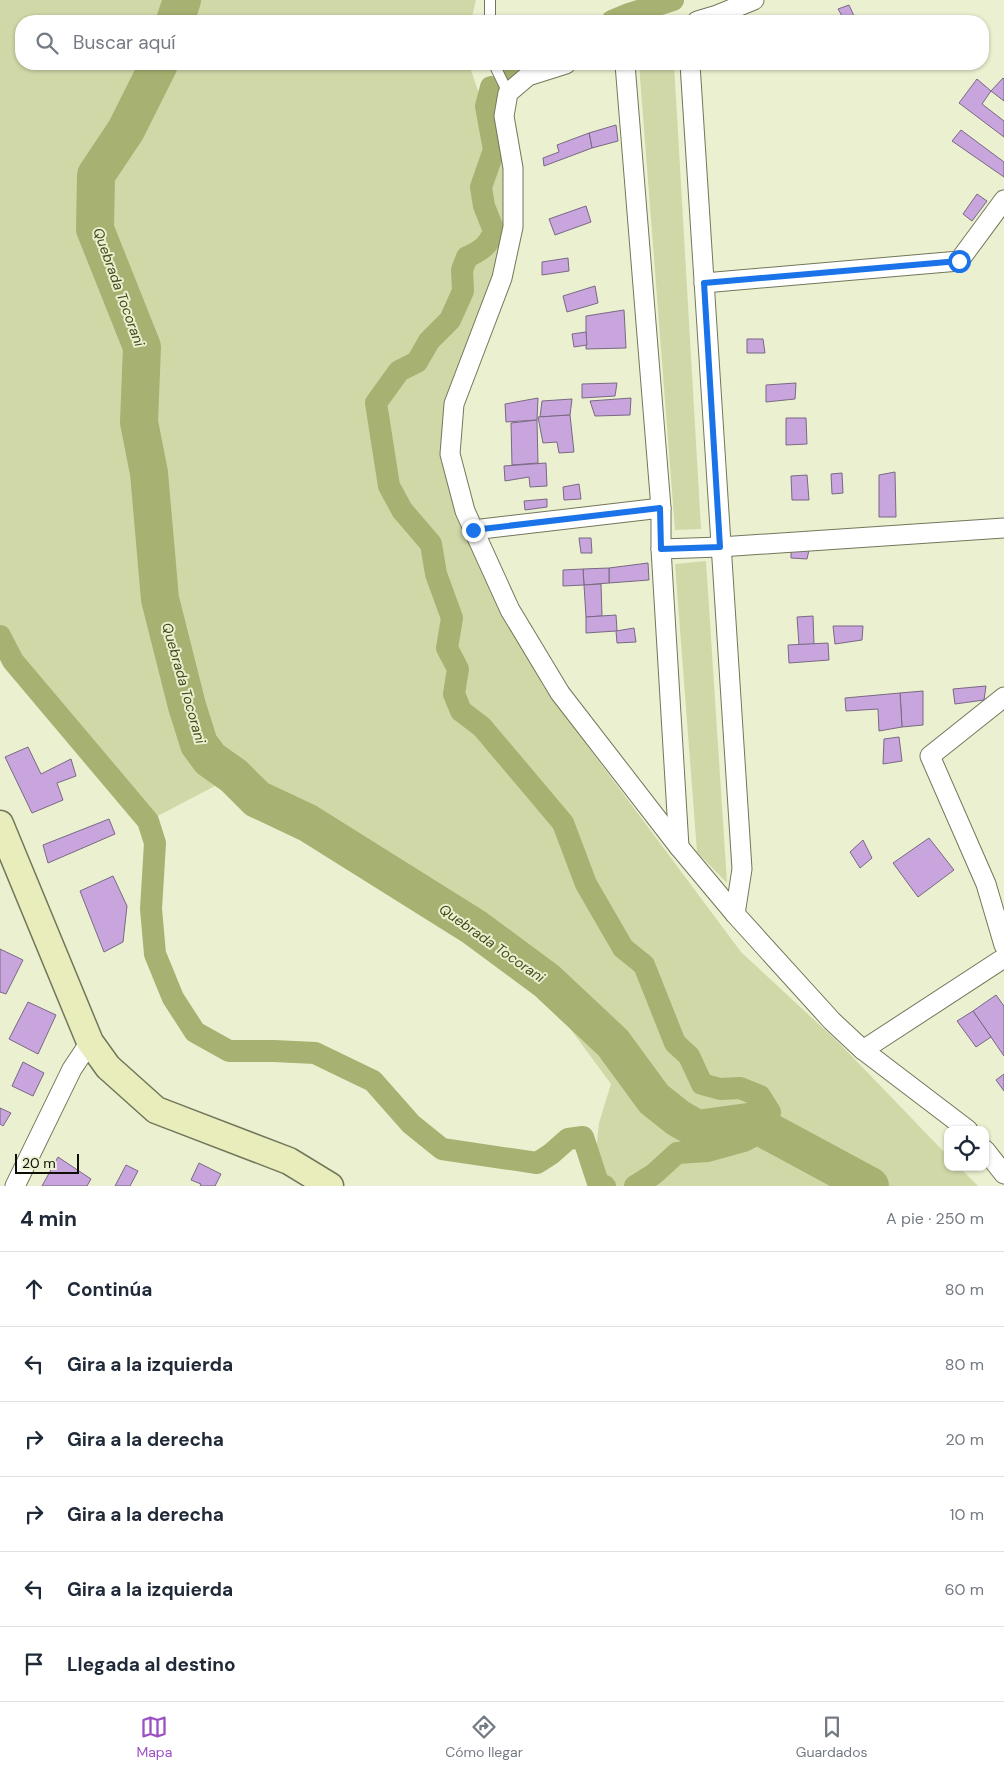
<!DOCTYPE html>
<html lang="es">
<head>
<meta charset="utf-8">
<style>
	:root { --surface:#fff; --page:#f2f2f3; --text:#1f2937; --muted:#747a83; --line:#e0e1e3; --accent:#9c51c3 }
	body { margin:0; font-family:"DM Sans",sans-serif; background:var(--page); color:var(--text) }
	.controls { position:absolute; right:15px; bottom:15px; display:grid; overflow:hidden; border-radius:10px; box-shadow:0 1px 4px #0004 }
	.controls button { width:45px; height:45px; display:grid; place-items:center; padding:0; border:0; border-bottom:1px solid var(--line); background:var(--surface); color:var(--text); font:25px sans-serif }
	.scale { position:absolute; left:15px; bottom:12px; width:64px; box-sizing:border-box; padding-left:5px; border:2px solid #0d0f05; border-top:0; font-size:14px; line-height:18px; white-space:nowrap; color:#0d0f05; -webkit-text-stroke:4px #eaf0d0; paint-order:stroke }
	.stop { position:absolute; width:15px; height:15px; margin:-11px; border:4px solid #1a73e8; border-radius:50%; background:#fff }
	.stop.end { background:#1a73e8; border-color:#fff; box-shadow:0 1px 5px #0008 }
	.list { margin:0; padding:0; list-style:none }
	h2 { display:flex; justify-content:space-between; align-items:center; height:65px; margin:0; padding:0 20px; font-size:21px }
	h2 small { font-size:16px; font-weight:400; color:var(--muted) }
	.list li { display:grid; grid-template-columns:32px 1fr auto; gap:15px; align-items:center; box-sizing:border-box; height:75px; padding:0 20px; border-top:1px solid var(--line) }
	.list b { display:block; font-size:19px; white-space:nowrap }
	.list em { font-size:16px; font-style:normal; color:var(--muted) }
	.icon { flex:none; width:28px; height:28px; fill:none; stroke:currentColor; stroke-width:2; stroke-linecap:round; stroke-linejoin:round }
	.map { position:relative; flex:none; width:1004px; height:1186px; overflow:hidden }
	.search { position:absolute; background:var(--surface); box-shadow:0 1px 4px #0004; left:15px; right:15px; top:15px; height:55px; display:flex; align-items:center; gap:12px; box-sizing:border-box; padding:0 18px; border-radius:20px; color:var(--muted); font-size:19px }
	.sheet { height:515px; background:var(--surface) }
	nav { display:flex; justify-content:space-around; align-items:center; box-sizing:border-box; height:70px; border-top:1px solid var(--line); background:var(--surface); font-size:14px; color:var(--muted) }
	nav a { display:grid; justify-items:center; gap:2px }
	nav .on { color:var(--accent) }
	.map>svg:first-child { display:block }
</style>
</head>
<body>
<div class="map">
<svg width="1004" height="1186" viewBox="0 0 1004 1186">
	<rect width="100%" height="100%" fill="#eaf0d0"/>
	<g fill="#d0d8a8">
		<polygon points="0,0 476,0 471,21 21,21 21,64 469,64 516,204 446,428 459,498 543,686 741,952 840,1044 948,1156 948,1167 959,1167 978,1186 592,1186 599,1123 611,1084 566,1023 462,923 308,823 257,799 234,776 148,821 13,661 0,636"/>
		<polygon points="639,64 674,64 701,529 675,530"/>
		<polygon points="706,561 727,883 697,852 675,564"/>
	</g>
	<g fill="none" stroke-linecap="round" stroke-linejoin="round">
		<g stroke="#a7b171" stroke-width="22">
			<polyline points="612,21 629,14 673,0"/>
			<polyline points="508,69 519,64"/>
			<path d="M491,87L486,106L494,150L481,187L484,206L494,231C489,245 481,251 467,257L462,270L463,291L450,320L429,341L417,362L399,371L376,403L389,486L402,510L431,544L436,574L452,618L447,648L458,669L454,694L461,711L482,727L563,823L586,884L623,948L644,965L675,1043L689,1056L702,1084L720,1089L740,1088L760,1096L770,1112L765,1130L744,1141L708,1151L677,1153L654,1174L635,1186"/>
			<polyline points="0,636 13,661 148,821 155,843 151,909 155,954 173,998 195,1032 229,1051 274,1051 315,1053 373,1081 411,1124 442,1149 537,1163 551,1154 568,1139 583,1137 598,1183 605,1186"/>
		</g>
		<g stroke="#a7b171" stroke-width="38">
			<polyline points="175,21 182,0"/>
			<polyline points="159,64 126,130 96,175 95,229 142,347 139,422 149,473 160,599 187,706 199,744 210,759 234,776 257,799 308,823 474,927 547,981 613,1043 654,1099 678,1118 697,1129 755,1121 768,1131 870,1186"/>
		</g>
	</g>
	<g fill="#c8a5dc" stroke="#796983">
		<polygon points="849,5 855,18 845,21 838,9"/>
		<polygon points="1003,78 1004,79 1004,101 991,91"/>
		<polygon points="977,79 991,91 982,104 1004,121 1004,137 959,103"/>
		<polygon points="616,125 618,141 592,148 589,133"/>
		<polygon points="961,130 1004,162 1004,177 952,141"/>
		<polygon points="589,133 592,148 544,166 543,158 559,152 557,145"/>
		<polygon points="977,194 987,201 972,221 963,214"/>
		<polygon points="586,206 591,222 555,235 549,219"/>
		<polygon points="568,258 569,271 542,275 542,262"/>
		<polygon points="595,286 598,303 567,312 563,296"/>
		<polygon points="624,310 626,348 586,349 586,316"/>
		<polygon points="586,332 587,345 574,347 572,334"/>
		<polygon points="747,339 763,339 765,353 747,353"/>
		<polygon points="617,383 615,396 582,398 582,384"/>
		<polygon points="796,383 795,399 766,402 766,385"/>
		<polygon points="538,398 537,420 506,422 505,404"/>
		<polygon points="631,398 630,415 595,416 590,401"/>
		<polygon points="572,399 570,415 540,417 542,401"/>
		<polygon points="570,415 574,452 559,453 557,442 543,443 538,417"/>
		<polygon points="786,418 806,418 807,444 786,445"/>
		<polygon points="537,420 538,463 512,465 511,423"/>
		<polygon points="546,463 547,486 530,487 529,477 505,481 504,466"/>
		<polygon points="895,472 896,517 879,517 879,475"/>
		<polygon points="842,473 843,493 832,494 831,474"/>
		<polygon points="807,475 809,500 792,500 791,476"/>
		<polygon points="579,484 581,499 564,500 563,487"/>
		<polygon points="547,499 547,507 525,510 524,501"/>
		<polygon points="579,538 591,538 592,553 581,553"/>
		<polygon points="791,549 809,550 807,559 791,558"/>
		<polygon points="648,563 649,580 609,583 609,568"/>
		<polygon points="609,568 609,583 584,585 583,569"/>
		<polygon points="583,569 584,585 563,586 563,570"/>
		<polygon points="601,584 602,616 586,617 584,585"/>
		<polygon points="616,615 617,630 616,631 586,633 586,617"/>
		<polygon points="813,616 814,645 799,645 797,617"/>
		<polygon points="833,626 863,626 862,640 835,644"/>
		<polygon points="634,628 636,642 617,643 616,631"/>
		<polygon points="828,643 829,660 789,663 788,645"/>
		<polygon points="986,686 984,700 955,704 953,689"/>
		<polygon points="923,691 923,725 902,727 900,693"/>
		<polygon points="900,693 902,727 879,731 878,709 846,711 845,698"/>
		<polygon points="899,737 902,761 883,764 884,739"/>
		<polygon points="28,747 41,774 71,759 76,776 57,783 63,800 32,813 5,757"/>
		<polygon points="109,819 115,834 48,863 43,845"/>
		<polygon points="929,838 954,870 918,897 893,863"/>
		<polygon points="863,840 872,858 860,868 850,852"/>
		<polygon points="113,876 127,906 123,942 104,952 80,891"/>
		<polygon points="0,949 23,960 6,994 0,992"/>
		<polygon points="996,995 1004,1006 1004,1056 973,1011"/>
		<polygon points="28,1002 56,1015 38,1054 9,1039"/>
		<polygon points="973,1011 991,1037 976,1047 957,1021"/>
		<polygon points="23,1062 44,1073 33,1096 12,1086"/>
		<polygon points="1004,1074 1004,1091 996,1080"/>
		<polygon points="0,1108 11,1113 3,1126 0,1124"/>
		<polygon points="58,1157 91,1179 87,1186 42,1186"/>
		<polygon points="199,1163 221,1174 215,1186 200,1186 201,1184 191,1180"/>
		<polygon points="126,1165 138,1171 130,1186 115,1186"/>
	</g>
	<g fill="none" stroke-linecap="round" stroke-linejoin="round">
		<defs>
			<g id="lane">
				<polyline points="490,21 490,0"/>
				<polyline points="494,64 508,93"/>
			</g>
			<g id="street">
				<polyline points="697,21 717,15 754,0"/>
				<polyline points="566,64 528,76 508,93 504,116 513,168 513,227 502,278 454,404 450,454 465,511 510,610 560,693 679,847 735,914 832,1021 863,1050 968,1130"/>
				<polyline points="625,64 661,508 661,549 679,847"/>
				<polyline points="690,64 742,869 735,914"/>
				<polyline points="704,283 959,261 1004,200"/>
				<polyline points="473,530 661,508"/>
				<polyline points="661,549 720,547 1004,528"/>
				<polyline points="1004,697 930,756 986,884 1004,945"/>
				<polyline points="863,1050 1004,958"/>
				<polyline points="985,1150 1004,1174"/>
				<polyline points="15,1186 72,1069 90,1042"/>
			</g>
			<polyline id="secondary" points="0,824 90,1042 108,1067 156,1110 289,1161 330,1186"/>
		</defs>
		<use href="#lane" stroke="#72775a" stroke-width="12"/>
		<use href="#street" stroke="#72775a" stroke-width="21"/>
		<use href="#secondary" stroke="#72775a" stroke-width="29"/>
		<use href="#lane" stroke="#fff" stroke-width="10"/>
		<use href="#street" stroke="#fff" stroke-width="19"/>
		<use href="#secondary" stroke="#e9edbc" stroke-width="26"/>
	</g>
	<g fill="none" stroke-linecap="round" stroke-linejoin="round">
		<polyline stroke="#1a73e8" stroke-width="6" points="473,530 660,508 661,549 720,547 704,283 959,261"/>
	</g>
	<g text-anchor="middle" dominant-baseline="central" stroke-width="4" stroke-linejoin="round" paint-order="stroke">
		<g font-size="14" font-style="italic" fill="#444a1a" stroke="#eaf0d0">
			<text transform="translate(119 287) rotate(70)">Quebrada Tocorani</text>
			<text transform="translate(184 683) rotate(74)">Quebrada Tocorani</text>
			<text transform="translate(492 943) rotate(35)">Quebrada Tocorani</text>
		</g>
	</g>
</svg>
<div class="controls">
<button><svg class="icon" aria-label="locate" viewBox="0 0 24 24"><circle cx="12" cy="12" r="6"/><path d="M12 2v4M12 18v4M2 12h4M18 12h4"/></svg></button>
</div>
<div class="scale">20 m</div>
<div class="stop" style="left:959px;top:261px"></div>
<div class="stop end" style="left:473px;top:530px"></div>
<div class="search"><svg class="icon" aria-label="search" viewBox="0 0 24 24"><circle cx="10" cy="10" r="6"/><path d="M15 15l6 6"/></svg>Buscar aquí</div>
</div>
<section class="sheet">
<h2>4 min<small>A pie · 250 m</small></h2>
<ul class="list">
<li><svg class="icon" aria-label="ahead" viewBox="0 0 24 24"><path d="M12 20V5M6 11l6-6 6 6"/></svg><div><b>Continúa</b></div><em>80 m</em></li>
<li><svg class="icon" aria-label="left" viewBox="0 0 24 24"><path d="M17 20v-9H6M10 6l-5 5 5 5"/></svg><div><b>Gira a la izquierda</b></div><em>80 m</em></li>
<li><svg class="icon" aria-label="right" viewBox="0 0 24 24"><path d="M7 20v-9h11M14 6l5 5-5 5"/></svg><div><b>Gira a la derecha</b></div><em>20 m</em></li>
<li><svg class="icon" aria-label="right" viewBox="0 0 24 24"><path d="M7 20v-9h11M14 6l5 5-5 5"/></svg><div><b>Gira a la derecha</b></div><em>10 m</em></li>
<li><svg class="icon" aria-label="left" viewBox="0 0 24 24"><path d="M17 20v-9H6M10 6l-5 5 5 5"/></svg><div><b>Gira a la izquierda</b></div><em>60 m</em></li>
<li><svg class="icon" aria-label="arrive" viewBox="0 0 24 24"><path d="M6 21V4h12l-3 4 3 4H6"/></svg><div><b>Llegada al destino</b></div></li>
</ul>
</section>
<nav>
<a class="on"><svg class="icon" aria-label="map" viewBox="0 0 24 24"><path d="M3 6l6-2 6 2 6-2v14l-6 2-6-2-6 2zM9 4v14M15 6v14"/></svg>Mapa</a>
<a><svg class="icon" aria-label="directions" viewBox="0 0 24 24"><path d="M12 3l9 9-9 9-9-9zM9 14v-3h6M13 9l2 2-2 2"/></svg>Cómo llegar</a>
<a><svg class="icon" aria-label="saved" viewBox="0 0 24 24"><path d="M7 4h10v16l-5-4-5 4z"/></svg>Guardados</a>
</nav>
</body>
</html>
